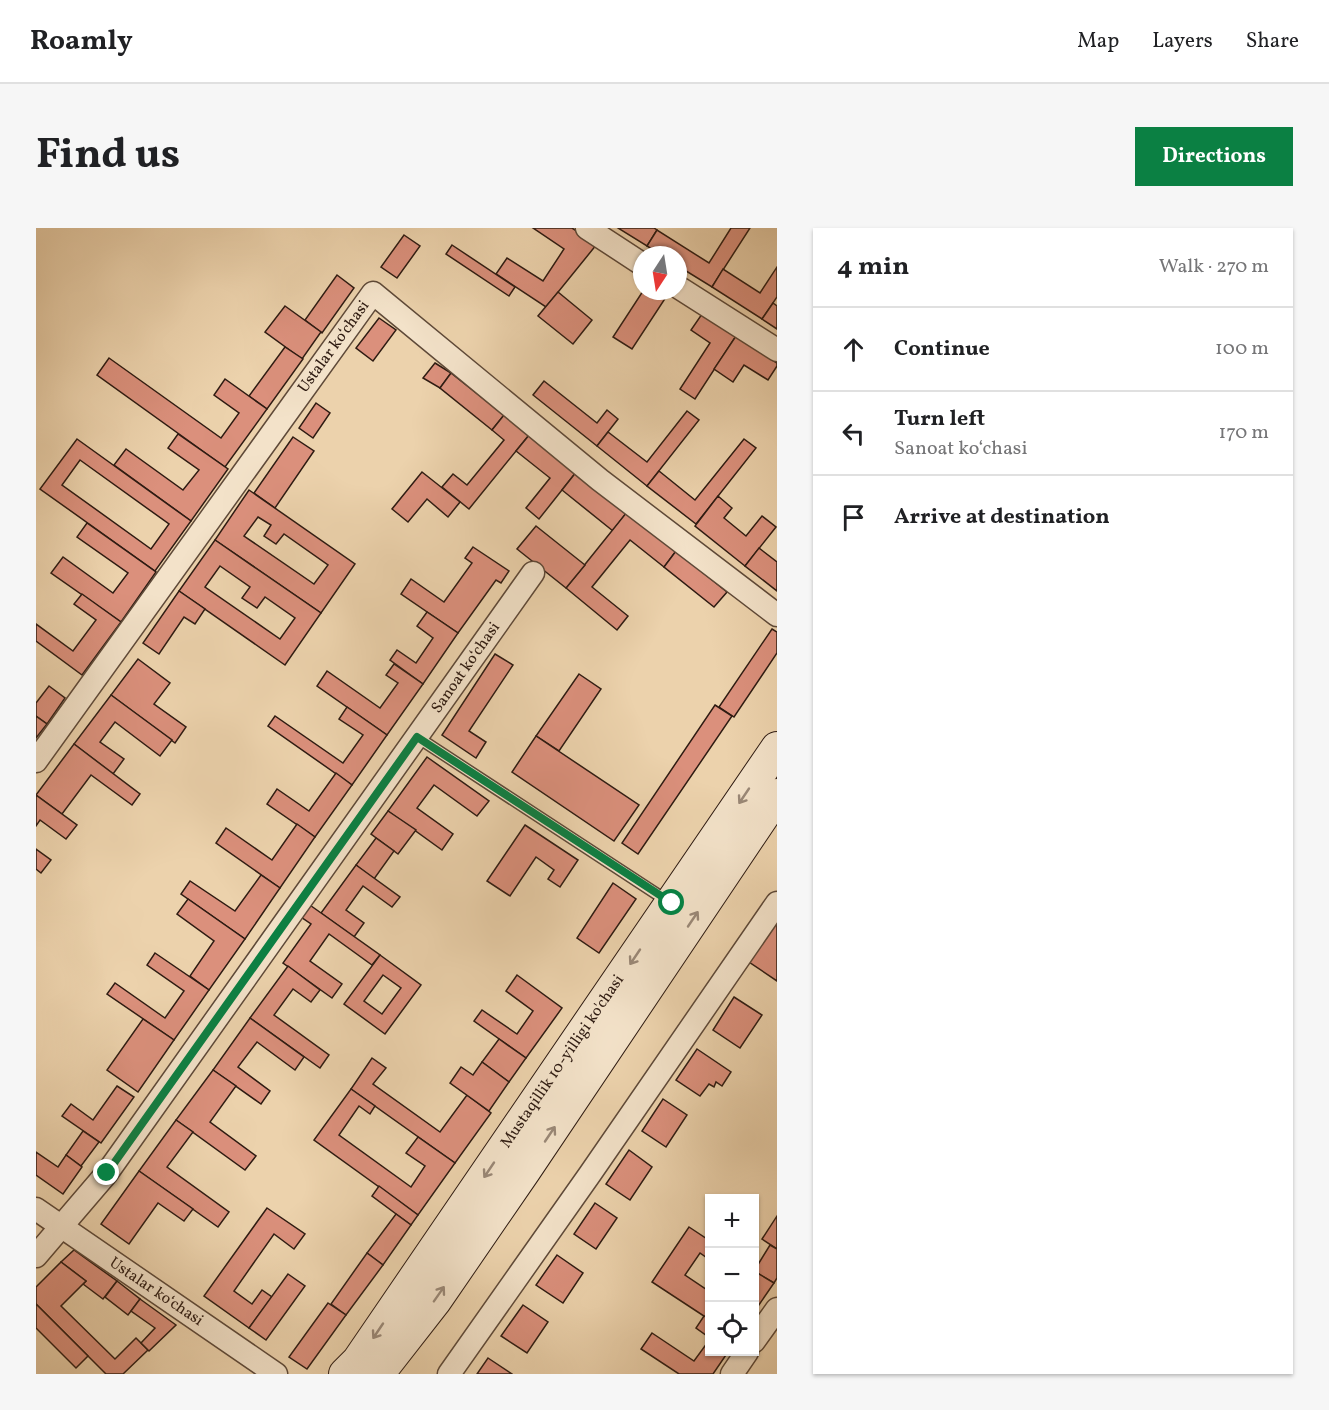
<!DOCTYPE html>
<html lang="en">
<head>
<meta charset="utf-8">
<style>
	:root { --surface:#fff; --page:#f6f6f6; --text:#202124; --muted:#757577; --line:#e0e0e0; --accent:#0b8043 }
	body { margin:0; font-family:Vollkorn,serif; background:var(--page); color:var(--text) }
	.controls { position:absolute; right:18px; bottom:18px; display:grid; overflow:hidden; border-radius:0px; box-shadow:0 2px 4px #0004 }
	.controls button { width:54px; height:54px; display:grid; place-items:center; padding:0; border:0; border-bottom:2px solid var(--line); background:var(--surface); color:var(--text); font:30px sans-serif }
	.compass { position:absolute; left:597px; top:18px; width:54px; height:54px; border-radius:50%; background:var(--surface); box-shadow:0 2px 4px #0004; rotate:192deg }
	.stop { position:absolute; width:18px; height:18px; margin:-14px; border:4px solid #0b8043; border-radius:50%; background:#fff }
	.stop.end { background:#0b8043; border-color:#fff; box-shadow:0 2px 6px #0008 }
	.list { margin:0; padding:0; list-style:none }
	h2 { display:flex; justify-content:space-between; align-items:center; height:78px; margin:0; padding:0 24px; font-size:26px }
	h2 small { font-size:20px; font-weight:400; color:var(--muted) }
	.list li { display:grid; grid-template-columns:39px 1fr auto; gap:18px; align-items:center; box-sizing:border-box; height:84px; padding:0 24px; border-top:2px solid var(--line) }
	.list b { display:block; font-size:22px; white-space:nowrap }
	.list p { margin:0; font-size:20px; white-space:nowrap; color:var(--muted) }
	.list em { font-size:20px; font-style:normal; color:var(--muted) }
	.icon { flex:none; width:33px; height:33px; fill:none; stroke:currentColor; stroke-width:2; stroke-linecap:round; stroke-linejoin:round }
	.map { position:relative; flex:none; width:741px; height:1146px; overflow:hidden; border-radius:0px }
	header { display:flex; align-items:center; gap:36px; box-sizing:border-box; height:84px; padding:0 30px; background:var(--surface); border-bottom:2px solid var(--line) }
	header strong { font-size:28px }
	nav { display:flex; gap:33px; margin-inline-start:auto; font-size:21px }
	.intro { display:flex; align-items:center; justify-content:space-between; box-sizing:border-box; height:144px; padding:0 36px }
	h1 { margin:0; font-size:42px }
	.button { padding:15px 27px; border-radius:0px; background:var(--accent); color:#fff; font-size:21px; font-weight:700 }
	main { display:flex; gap:36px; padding:0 36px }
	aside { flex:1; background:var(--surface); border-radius:0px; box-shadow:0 2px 4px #0004 }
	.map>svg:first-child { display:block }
</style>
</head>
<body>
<header>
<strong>Roamly</strong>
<nav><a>Map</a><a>Layers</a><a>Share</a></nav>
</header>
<div class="intro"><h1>Find us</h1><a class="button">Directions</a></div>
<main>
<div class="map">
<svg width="741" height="1146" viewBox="0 0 741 1146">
	<rect width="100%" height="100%" fill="#ecd2ac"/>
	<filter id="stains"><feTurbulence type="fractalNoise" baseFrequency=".00333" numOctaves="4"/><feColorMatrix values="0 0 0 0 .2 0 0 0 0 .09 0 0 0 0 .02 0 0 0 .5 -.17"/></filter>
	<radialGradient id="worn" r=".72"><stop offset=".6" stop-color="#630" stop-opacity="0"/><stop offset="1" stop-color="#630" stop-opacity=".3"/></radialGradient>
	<g fill="#db907c" stroke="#2e1b12" stroke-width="1.5" fill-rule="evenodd">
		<polygon points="497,0 536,0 561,16 510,79 460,46 471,30 507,53 528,21"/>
		<polygon points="582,0 618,0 621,2 611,18"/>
		<polygon points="695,0 714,0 676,59 642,38 642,27 625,27 611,18 621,2 673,35"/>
		<polygon points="368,7 384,18 361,50 345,39"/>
		<polygon points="416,17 479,59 473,68 410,26"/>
		<polygon points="741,39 741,69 726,91 676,59 687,41 724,65"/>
		<polygon points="301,47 318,60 286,105 269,92"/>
		<polygon points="607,63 634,63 596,121 577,109"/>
		<polygon points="522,64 556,92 537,116 502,88"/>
		<polygon points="737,75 741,78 741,101 726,91"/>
		<polygon points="249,78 285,104 266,131 229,104"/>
		<polygon points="666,86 700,108 659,171 644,161 674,115 655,102"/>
		<polygon points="343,90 360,102 337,133 320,120"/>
		<polygon points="700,108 741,135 741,138 732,152 708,137 697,154 678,141"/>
		<polygon points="249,119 267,131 231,181 213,168"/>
		<polygon points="73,130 185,210 203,185 178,167 189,151 231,181 189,239 61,147"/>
		<polygon points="399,135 415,145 404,160 387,150"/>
		<polygon points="415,145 468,187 456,202 404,160"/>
		<polygon points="508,153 561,195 571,182 582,191 561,218 497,167"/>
		<polygon points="280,175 294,185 277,210 263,200"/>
		<polygon points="651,183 663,192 611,258 561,218 572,204 611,234"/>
		<polygon points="468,187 493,207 433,281 406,259 417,246 431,257 468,212 456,202"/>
		<polygon points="142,206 192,241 155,293 78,237 90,221 147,262 163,242 132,220"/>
		<polygon points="494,206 541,243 503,291 490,280 514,250 480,223"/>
		<polygon points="257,209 278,223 239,280 218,265"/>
		<path d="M41,211L155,293L119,343L4,261ZM44,232L133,296L115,321L26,257Z"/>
		<polygon points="708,211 720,220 660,296 611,258 623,243 659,272"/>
		<polygon points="541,243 591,284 577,303 526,262"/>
		<polygon points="386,244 424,274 412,289 391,271 372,294 356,281"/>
		<path d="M213,262L319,336L285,385L179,312ZM222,289L235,297L228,308L240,316L248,306L292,337L278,356L208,308Z"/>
		<polygon points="682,268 696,280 688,290 710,308 726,288 740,299 709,338 659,298"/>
		<polygon points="591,284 640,323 628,339 594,312 556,359 592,388 581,402 530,360"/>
		<polygon points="51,295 120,344 85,394 15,345 27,329 77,365 92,345 41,309"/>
		<polygon points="500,298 549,337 530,360 481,321"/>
		<path d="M179,312L285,385L249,437L143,363ZM184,338L214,359L206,370L221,380L229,369L259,390L244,411L169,359Z"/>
		<polygon points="437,319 473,343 465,355 460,352 422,405 365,366 375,351 408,374 436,335 429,330"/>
		<polygon points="723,320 741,334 741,363 709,338"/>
		<polygon points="640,323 691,364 678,379 628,339"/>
		<polygon points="143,363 169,381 159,396 148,389 123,426 107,415"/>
		<polygon points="46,366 85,394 46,447 0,413 0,396 37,423 60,392 38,376"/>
		<polygon points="391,384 422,405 387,456 354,432 361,422 380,435 397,410 381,398"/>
		<polygon points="736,401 741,404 741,425 698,489 683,479"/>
		<polygon points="459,426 477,437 433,503 450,514 440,530 406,507"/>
		<polygon points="102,431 134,455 118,476 150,499 139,515 75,467"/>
		<polygon points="358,436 387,456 351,507 281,458 291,443 344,480 362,455 350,447"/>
		<polygon points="543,446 565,461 523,523 500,508"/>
		<polygon points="13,458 29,470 11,496 0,488 0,475"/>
		<polygon points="75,467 136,512 124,528 79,494 64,514 88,531 77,546 38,516"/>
		<polygon points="679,477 696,488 602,626 586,615"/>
		<polygon points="311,479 351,507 316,557 232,498 239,488 307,535 327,507 303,491"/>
		<polygon points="0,488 11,496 0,510"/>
		<polygon points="500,508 603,577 578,613 476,544"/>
		<polygon points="38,516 104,566 96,577 55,547 26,586 0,567"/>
		<polygon points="391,529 453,573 441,588 398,557 381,580 417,606 406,622 352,583"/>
		<polygon points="300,545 316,557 279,609 231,576 241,561 273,583"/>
		<polygon points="0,567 41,597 30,611 4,592 0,598"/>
		<polygon points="352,583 380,602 362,626 335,606"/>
		<polygon points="261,596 279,609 244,660 180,615 190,600 236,632"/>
		<polygon points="489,597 542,632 524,659 512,651 518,642 500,629 474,668 451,653"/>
		<polygon points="340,610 358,623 338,651 320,637"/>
		<polygon points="0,621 15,632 5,645 0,641"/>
		<polygon points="320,637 364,669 356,679 327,658 310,682 328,695 318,709 285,685"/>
		<polygon points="225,647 244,660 209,711 145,666 154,653 199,683"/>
		<polygon points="577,655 600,671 563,725 541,710"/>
		<polygon points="152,671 209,711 173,762 154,748 178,713 141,686"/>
		<polygon points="271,675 344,727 336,737 293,706 274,733 306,756 296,770 247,735 275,696 262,687"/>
		<polygon points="741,687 741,753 710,732"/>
		<polygon points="119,725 173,762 138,812 71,766 79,755 129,790 148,763 111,737"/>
		<path d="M344,727L385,757L349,806L308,776ZM347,747L365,760L346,786L328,773Z"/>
		<polygon points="252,738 284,762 275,774 257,761 238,787 293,827 284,840 214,790"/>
		<polygon points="481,747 526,780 490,830 438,793 446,782 481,806 497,783 470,763"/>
		<polygon points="698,769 726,787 704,820 677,802"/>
		<polygon points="214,790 268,829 259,842 221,814 202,839 234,863 225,876 177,842"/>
		<polygon points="107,791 138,812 102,864 71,842"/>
		<polygon points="463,811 490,830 473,854 446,834"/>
		<polygon points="661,821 695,844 686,858 680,854 678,859 673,856 664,868 640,852"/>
		<polygon points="336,830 350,840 337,856 404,904 431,867 455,885 419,935 315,861"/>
		<polygon points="446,834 473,854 453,883 414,855 425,839 437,847"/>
		<polygon points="177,842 200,858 174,894 220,928 209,942 140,892"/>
		<polygon points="81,858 98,869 65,915 26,888 35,876 57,892"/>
		<polygon points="315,861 339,878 334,886 323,878 303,907 375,959 389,938 370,925 382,909 419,935 382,987 278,912"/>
		<polygon points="627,871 651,887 630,919 606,903"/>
		<polygon points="140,892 157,904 131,939 193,984 182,999 103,943"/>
		<polygon points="47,903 63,914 45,938 30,927"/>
		<polygon points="593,922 616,939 594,972 570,956"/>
		<polygon points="0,924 22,939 30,927 46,939 27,966 0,947"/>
		<polygon points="103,943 157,981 148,993 122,975 93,1016 65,996"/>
		<polygon points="343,958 382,987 375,997 336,968"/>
		<polygon points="559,975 581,990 560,1021 538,1006"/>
		<polygon points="231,980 269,1006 258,1021 238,1006 198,1063 216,1076 226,1062 236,1069 213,1100 168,1068"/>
		<polygon points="360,986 375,997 347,1037 331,1025"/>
		<polygon points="741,988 741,1021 726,1011"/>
		<polygon points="653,999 674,1013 674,1032 664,1025 649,1047 674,1064 674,1092 616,1054"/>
		<polygon points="734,1017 741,1021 741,1050 738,1055 718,1043"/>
		<polygon points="38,1022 81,1053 67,1071 47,1056 50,1053 25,1034"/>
		<polygon points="331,1025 347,1037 310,1087 295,1076"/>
		<polygon points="521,1027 547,1045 527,1075 500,1057"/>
		<polygon points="25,1034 50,1053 25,1078 79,1131 100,1110 112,1122 87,1146 70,1146 0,1076 0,1059"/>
		<polygon points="718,1043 738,1055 718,1084"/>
		<polygon points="252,1046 269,1058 230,1112 213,1100"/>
		<polygon points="81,1053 104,1071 92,1087 69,1069"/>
		<polygon points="104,1071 140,1097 113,1123 105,1115 119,1100 95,1083"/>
		<polygon points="292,1075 310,1087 271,1141 253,1129"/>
		<polygon points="0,1076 52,1128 40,1140 0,1100"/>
		<polygon points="487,1077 512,1094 491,1125 465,1108"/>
		<polygon points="668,1088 674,1092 674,1110 660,1100"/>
		<polygon points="616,1105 658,1133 674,1111 674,1124 692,1124 677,1146 643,1146 605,1121"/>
		<polygon points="452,1130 476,1146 441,1146"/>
	</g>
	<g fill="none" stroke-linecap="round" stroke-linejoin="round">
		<defs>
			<polyline id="lane" points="381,509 633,674"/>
			<g id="street">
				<polyline points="551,0 606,36"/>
				<polyline points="642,59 741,122"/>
				<polyline points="0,533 337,65 564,252 741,387"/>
				<polyline points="0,981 240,1146"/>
				<polyline points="0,1028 71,945 497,345"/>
				<polyline points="718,1113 741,1081"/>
				<polyline points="413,1146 554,946 741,675"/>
				<polyline points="696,1146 711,1124"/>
			</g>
			<g id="secondary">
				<path id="s1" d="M309,1146L322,1133L741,520"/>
				<polyline points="342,1146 399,1073 489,942 741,567"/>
			</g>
		</defs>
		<use href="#lane" stroke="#5e4938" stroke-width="13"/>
		<use href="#street" stroke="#5e4938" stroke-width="25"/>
		<use href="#secondary" stroke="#2e1b12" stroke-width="34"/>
		<use href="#lane" stroke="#f3e2c9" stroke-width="10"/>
		<use href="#street" stroke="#f3e2c9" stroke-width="22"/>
		<use href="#secondary" stroke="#f3e2c9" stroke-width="32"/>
	</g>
	<defs><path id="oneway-shaft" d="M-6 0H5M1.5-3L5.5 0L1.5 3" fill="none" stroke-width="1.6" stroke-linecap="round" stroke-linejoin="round" transform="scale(1.5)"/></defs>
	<g stroke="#9a8877">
		<use href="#oneway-shaft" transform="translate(708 568) rotate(124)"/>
		<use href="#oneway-shaft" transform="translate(657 691) rotate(-56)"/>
		<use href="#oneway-shaft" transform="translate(599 729) rotate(124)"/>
		<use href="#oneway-shaft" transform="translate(514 906) rotate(-56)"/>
		<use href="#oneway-shaft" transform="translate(453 942) rotate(124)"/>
		<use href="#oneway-shaft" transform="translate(403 1066) rotate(-55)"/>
		<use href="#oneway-shaft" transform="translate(342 1103) rotate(124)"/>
	</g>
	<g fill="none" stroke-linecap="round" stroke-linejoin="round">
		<polyline stroke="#0b8043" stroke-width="8" points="71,945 381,509 636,675"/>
	</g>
	<g text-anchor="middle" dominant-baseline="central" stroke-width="4.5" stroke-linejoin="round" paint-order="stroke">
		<g font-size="16" fill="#2e1b12" stroke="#f3e2c9">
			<text transform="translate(298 119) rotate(-54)">Ustalar koʻchasi</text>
			<text transform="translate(430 440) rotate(-55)">Sanoat koʻchasi</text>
			<text stroke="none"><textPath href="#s1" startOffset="381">Mustaqillik 10-yilligi ko'chasi</textPath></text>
			<text transform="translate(120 1064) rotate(34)">Ustalar koʻchasi</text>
		</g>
	</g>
	<rect width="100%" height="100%" filter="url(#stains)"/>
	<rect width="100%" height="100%" fill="url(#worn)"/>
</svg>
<div class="controls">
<button>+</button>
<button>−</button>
<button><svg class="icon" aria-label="locate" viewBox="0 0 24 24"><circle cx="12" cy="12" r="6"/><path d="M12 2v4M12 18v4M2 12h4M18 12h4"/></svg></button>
</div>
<svg class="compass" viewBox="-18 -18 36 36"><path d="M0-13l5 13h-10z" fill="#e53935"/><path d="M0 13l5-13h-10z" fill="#757577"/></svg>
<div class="stop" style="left:636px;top:675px"></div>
<div class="stop end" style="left:71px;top:945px"></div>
</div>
<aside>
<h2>4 min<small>Walk · 270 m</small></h2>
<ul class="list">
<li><svg class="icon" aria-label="ahead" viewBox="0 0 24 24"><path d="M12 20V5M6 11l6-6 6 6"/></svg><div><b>Continue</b></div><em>100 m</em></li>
<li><svg class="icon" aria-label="left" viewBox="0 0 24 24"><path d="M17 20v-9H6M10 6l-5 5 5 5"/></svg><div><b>Turn left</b><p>Sanoat koʻchasi</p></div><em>170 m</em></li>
<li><svg class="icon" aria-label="arrive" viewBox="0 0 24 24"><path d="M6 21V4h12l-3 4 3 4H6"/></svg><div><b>Arrive at destination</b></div></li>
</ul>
</aside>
</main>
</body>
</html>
